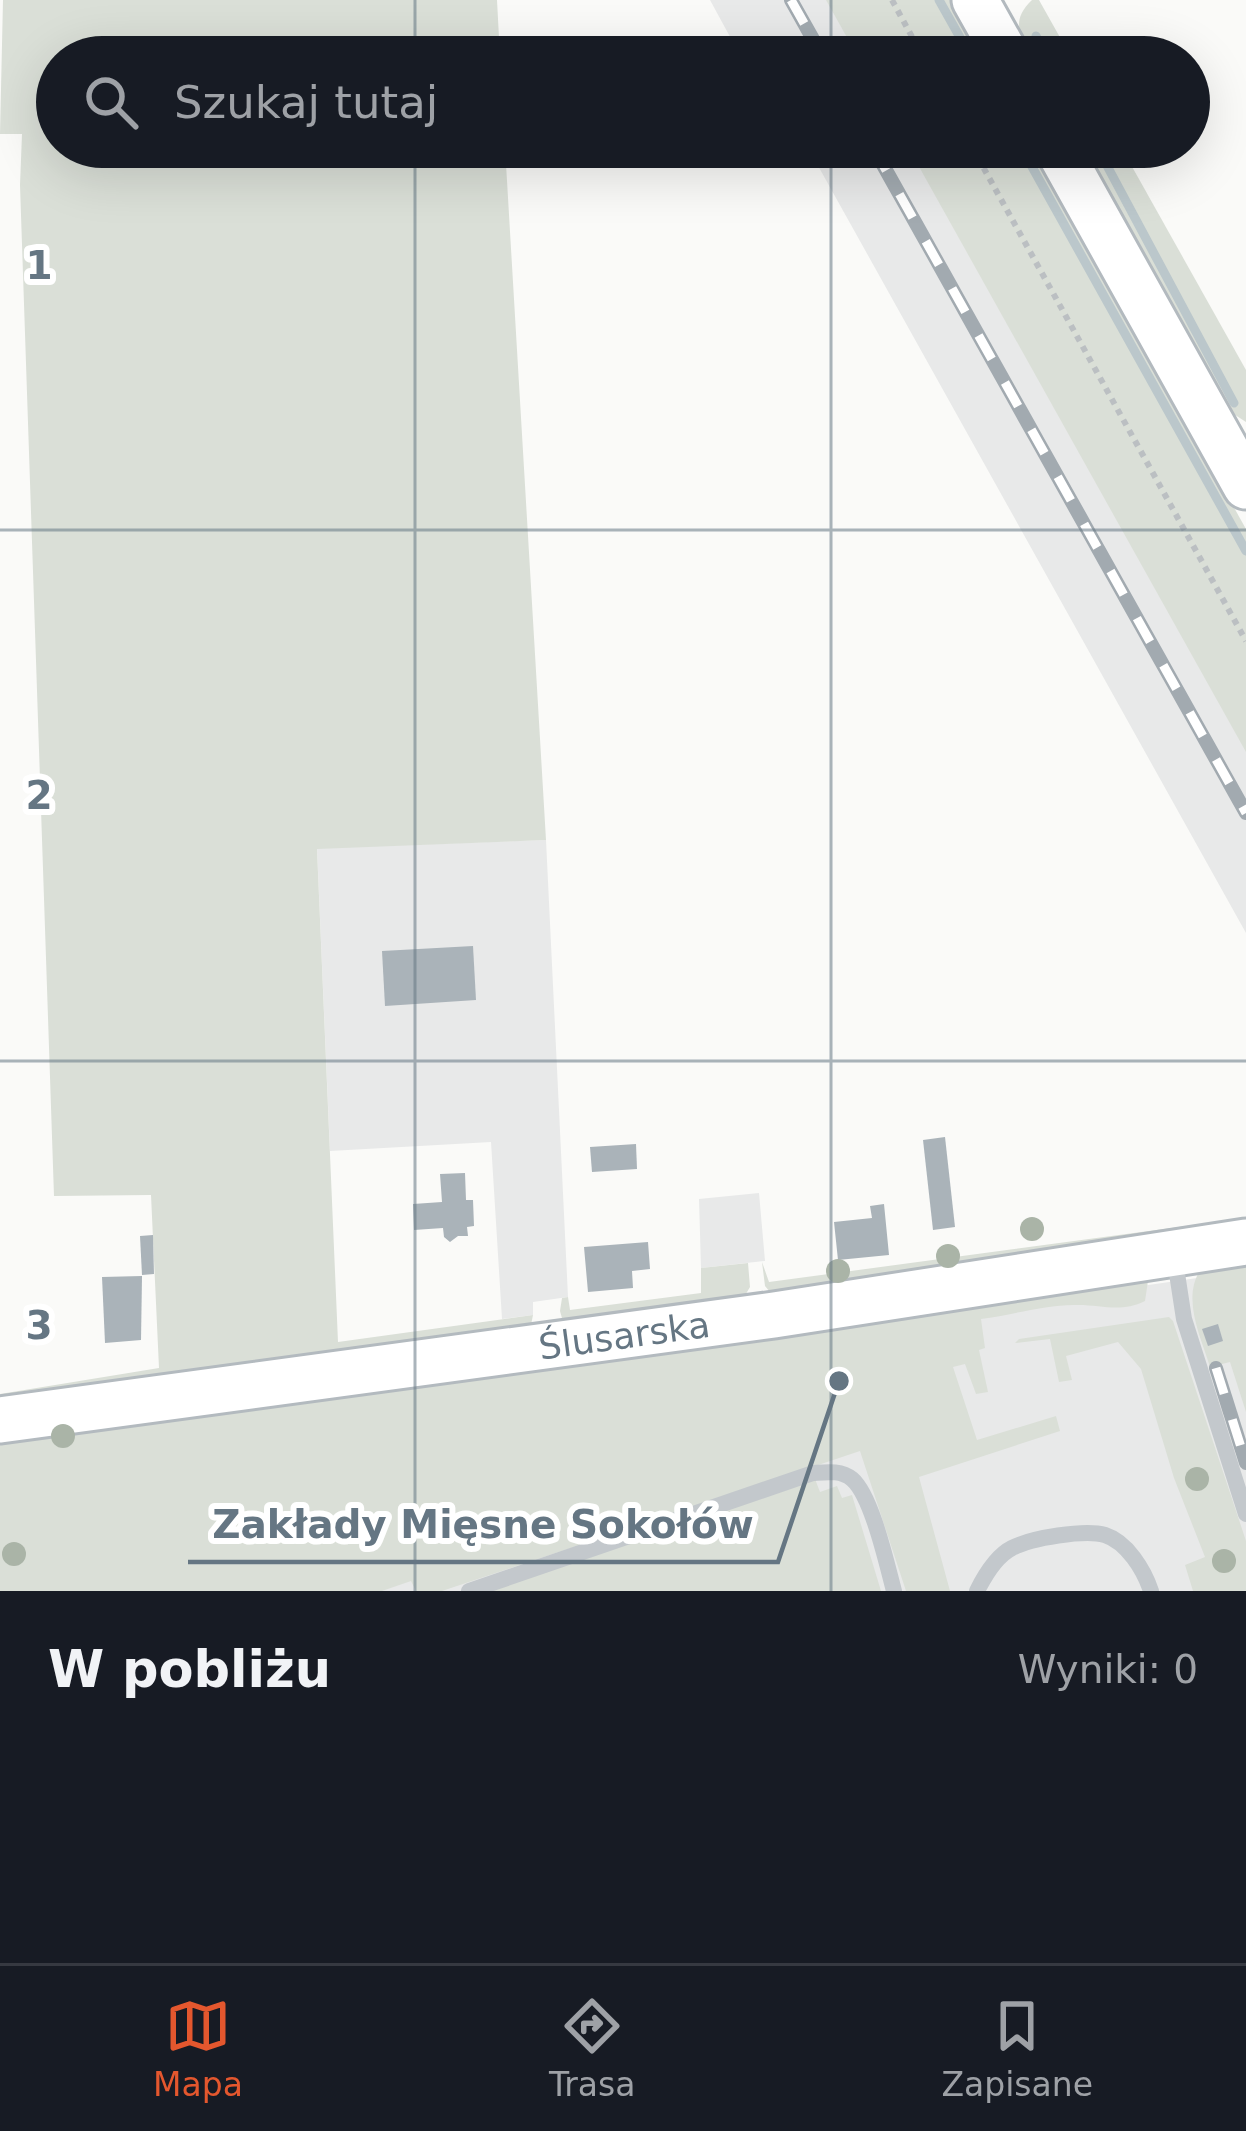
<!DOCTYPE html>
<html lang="pl">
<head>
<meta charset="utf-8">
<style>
	:root { --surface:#171b24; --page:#242831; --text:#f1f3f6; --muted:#9ea1a6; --line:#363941; --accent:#e4572e }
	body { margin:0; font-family:"DejaVu Sans",sans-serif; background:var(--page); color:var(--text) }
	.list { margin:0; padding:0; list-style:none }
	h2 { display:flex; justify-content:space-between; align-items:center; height:156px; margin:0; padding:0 48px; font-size:51px }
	h2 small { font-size:39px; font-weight:400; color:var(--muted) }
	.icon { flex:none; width:66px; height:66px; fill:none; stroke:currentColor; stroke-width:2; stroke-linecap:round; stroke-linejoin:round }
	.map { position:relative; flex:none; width:1246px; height:1591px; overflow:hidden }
	.search { position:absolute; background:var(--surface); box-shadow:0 12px 48px #0002; left:36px; right:36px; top:36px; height:132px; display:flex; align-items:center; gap:30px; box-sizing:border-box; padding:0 42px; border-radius:66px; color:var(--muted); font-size:45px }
	.sheet { height:372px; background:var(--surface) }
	nav { display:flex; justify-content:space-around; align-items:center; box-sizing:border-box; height:168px; border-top:3px solid var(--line); background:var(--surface); font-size:33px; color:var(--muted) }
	nav a { display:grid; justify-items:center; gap:6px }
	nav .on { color:var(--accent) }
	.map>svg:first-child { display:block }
</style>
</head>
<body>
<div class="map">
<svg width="1246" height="1591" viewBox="0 0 1246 1591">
	<rect width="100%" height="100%" fill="#fafaf8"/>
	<g fill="#e8e9e9">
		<polygon points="710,0 911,0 943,57 741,57"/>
		<polygon points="792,147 994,147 1246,601 1246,933 812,155 800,161"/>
		<polygon points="546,840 568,1297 533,1302 533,1315 502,1319 491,1142 330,1151 317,848"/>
		<polygon points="759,1193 765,1261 701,1268 699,1199"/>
		<polygon points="1246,1271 1246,1591 0,1591 0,1450"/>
	</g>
	<g fill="#dadfd7">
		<polygon points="3,0 497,0 500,57 57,57 57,147 505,147 546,840 317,849 338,1342 533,1315 529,1335 0,1409 0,1394 159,1368 151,1195 54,1196 20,185 22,134 0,134"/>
		<polygon points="826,0 951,0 982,57 858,57"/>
		<path d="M1032,0H1039L1071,57H1031C1019,34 1011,20 1032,0Z"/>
		<polygon points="908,147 1032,147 1246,529 1246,752"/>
		<polygon points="1081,147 1121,147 1246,370 1246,422 1226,409"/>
		<polygon points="1246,1218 1246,1231 775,1298 765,1286 762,1262 769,1282"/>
		<path d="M1246,1253V1412L1230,1362L1210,1367C1201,1337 1181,1298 1201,1269Z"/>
		<polygon points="748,1263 750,1287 741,1302 565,1329 560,1311 562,1298 568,1297 570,1310 701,1293 701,1268"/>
		<path d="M1133,1276L1148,1281L1145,1301C1121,1313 1103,1305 1078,1305C1047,1304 1012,1315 981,1319L985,1348L979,1350L988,1392L976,1394L965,1364L953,1367L977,1440L1056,1416L1060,1431L919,1477L950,1591H906L860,1451L442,1591H416L411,1581L382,1591H0V1432Z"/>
		<polygon points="1169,1317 1173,1321 1246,1541 1246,1591 1193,1591 1185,1565 1205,1557 1174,1478 1141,1369 1118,1342 1066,1356 1072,1380 1059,1382 1050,1339 1015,1343 1019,1339"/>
		<polygon points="815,1479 820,1492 837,1486 842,1498 852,1495 881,1591 490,1591"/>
	</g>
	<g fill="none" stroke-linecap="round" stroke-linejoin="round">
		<g stroke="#bbc7cb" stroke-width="9">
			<polyline points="939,0 971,57"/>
			<polyline points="1036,36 1048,57"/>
			<polyline points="1021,147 1246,551"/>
			<polyline points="1097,147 1234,403"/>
		</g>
	</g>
	<g fill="#aab3b9">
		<polygon points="473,946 476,1000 385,1006 382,951"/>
		<polygon points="945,1137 955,1227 933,1230 923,1140"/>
		<polygon points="636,1144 637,1169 592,1172 590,1147"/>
		<polygon points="465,1173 466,1200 473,1200 474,1226 467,1227 468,1236 458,1236 450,1242 444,1237 443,1228 414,1230 413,1204 442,1202 440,1174"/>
		<polygon points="884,1204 889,1255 838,1260 834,1222 872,1218 870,1206"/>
		<polygon points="153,1235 154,1274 142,1275 140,1236"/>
		<polygon points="648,1242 650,1269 632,1271 633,1288 588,1292 584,1247"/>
		<polygon points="142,1276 141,1340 105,1343 102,1277"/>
		<polygon points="1218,1324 1223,1341 1208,1346 1202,1329"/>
	</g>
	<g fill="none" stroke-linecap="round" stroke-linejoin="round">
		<defs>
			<g id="secondary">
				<polyline points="975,0 1007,57"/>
				<polyline points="1057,147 1246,486"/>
				<path id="s1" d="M0,1420L774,1315L1246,1242"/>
			</g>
		</defs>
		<use href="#secondary" stroke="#b3babf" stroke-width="51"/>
		<g stroke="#bbbfc2" stroke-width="6" stroke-dasharray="6 6" stroke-linecap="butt">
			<polyline points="892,0 923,57"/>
			<polyline points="972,147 1246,641"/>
		</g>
		<g stroke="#c3c8cc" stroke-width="16">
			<polyline points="1174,1254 1184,1319 1246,1514"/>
			<path d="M469,1591L813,1473C827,1472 841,1470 852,1479C872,1496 887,1565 894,1591"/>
			<path d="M977,1591C985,1575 996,1556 1012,1548C1031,1538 1085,1529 1105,1535C1127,1542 1144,1570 1151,1591"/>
		</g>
		<use href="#secondary" stroke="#fff" stroke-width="45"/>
		<defs>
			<g id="rail">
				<polyline points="791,0 823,57"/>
				<polyline points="873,147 1246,813"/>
				<polyline points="1216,1368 1246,1463"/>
			</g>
		</defs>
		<use href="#rail" stroke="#a2aab0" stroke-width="14"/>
		<use href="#rail" stroke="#fff" stroke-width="9" stroke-dasharray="27" stroke-linecap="butt"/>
	</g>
	<g fill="#aab4a7">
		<circle cx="1032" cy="1229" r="12"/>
		<circle cx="948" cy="1256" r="12"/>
		<circle cx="838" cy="1271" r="12"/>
		<circle cx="63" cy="1436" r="12"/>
		<circle cx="1197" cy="1479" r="12"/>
		<circle cx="14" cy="1554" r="12"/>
		<circle cx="1224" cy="1561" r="12"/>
	</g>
	<path fill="none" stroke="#657683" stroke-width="3" stroke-opacity="0.55" d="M415,0V57M831,0V57M415,147V1591M831,147V1591M0,530H1246M0,1061H1246"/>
	<g text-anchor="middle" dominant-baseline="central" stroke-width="12" stroke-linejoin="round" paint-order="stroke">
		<g font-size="36" fill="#657683" stroke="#fff">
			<text stroke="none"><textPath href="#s1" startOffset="630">Ślusarska</textPath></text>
		</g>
	</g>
	<g font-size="39" text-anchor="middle" font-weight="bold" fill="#657683" stroke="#fff" stroke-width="12" stroke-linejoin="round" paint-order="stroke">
		<text x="39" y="279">1</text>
		<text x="39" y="809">2</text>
		<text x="39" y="1339">3</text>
	</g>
	<path fill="none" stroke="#657683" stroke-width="4.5" d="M839 1381L778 1562H188"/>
	<circle fill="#657683" stroke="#fff" stroke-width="4.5" cx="839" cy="1381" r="12"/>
	<g font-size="39" text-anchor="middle" font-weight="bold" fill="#657683" stroke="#fff" stroke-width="12" stroke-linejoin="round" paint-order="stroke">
		<text x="483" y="1538">Zakłady Mięsne Sokołów</text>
	</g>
</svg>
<div class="search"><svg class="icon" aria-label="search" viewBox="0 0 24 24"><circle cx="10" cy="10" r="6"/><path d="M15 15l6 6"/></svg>Szukaj tutaj</div>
</div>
<section class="sheet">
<h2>W pobliżu<small>Wyniki: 0</small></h2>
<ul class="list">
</ul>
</section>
<nav>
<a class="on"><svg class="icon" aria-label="map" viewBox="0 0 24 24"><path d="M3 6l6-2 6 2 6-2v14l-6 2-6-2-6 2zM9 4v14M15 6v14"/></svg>Mapa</a>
<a><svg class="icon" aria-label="directions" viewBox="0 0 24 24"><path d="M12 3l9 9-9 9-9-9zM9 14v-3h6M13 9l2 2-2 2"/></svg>Trasa</a>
<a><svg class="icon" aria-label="saved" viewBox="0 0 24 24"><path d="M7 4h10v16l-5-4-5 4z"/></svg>Zapisane</a>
</nav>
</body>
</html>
